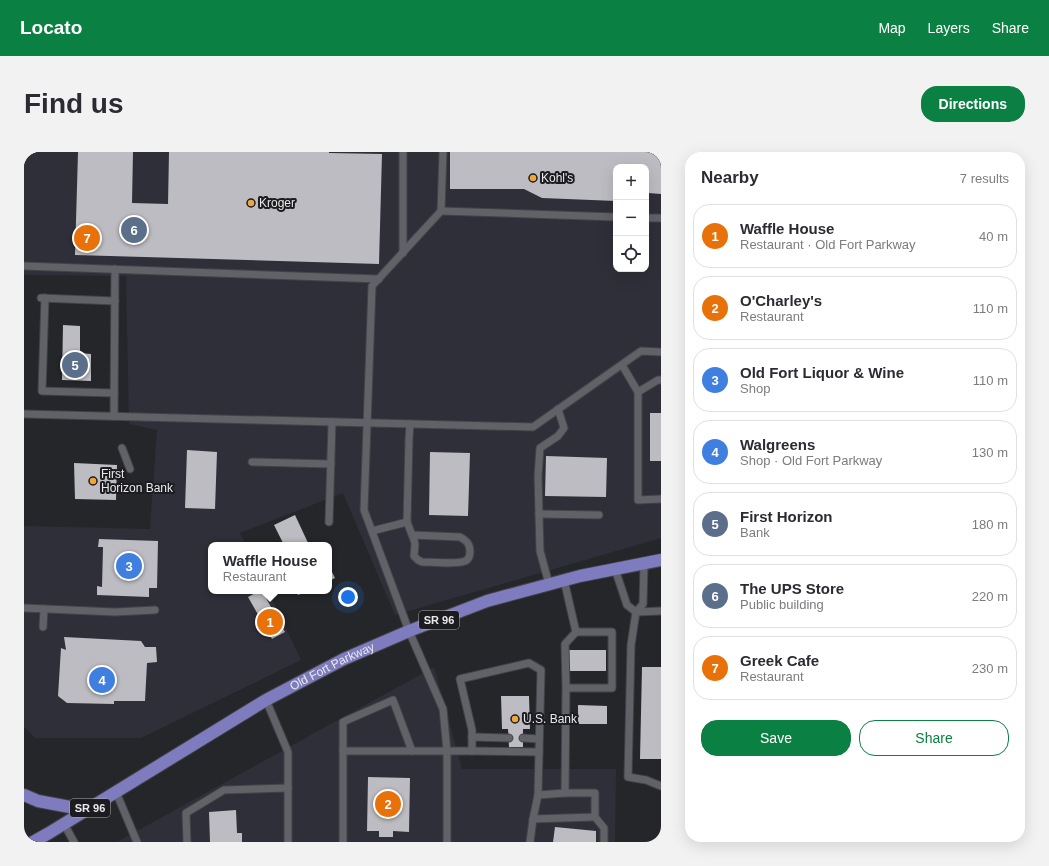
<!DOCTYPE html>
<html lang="en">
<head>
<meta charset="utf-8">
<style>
	:root { --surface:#fff; --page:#f2f2f3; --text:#2b2b33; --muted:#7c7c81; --line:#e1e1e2; --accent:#0b8043 }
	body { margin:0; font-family:Arial,sans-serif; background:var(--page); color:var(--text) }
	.controls { position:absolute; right:12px; top:12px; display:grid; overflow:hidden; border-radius:8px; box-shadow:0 4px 16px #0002 }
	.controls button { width:36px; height:36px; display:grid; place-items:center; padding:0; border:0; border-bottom:1px solid var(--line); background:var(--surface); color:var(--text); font:20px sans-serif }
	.you { position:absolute; left:324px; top:445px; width:14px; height:14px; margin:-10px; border:3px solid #fff; border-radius:50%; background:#1a73e8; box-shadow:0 0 0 6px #1a73e833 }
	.badge { display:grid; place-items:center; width:26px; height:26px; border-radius:50%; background:var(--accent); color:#fff; font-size:13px; font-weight:700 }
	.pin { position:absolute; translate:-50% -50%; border:2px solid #fff; box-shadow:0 1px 4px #0006 }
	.popup { position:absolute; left:184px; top:390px; width:124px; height:52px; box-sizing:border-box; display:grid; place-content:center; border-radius:8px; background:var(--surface); filter:drop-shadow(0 1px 3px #0005); font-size:13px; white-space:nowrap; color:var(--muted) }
	.popup b { font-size:15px; color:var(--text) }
	.popup::after { content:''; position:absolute; left:50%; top:100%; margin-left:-8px; border:8px solid transparent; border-top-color:var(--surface) }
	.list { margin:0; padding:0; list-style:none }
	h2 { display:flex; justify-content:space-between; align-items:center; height:52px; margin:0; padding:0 16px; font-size:17px }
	h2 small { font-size:13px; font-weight:400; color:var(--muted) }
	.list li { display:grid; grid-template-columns:26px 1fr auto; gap:12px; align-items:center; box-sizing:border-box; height:64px; margin:0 8px 8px; padding:0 8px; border:1px solid var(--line); border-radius:16px }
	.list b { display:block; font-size:15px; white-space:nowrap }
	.list p { margin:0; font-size:13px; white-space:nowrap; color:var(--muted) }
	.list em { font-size:13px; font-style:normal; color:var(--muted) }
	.actions { display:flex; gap:8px; padding:12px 16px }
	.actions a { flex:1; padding:9px 0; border:1px solid var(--accent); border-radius:16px; text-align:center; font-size:14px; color:var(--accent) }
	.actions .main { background:var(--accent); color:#fff }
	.icon { flex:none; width:22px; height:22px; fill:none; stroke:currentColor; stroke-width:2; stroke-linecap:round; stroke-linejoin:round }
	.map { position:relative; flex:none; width:637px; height:690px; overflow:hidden; border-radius:16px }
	header { display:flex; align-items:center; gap:24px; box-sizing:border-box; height:56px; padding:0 20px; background:var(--accent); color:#fff }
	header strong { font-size:19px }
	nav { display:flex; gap:22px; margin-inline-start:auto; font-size:14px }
	.intro { display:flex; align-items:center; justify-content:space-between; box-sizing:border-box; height:96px; padding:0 24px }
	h1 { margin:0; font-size:28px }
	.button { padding:10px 18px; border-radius:16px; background:var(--accent); color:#fff; font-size:14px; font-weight:700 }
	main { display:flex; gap:24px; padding:0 24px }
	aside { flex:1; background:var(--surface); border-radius:16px; box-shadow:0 4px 16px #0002 }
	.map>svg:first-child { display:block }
</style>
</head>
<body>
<header>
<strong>Locato</strong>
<nav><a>Map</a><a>Layers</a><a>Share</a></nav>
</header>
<div class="intro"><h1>Find us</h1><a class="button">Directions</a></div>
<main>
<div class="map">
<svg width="637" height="690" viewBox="0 0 637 690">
	<rect width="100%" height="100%" fill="#25262a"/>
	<g fill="#2f2f39" fill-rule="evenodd">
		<path d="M0,0H637V386L371,463L319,341L216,381L222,393H187V439H244L277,508L117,586H11L0,575V374L126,377L133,278L105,272L102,124L0,123ZM592,15H622V117H592Z"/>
		<polygon points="410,515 438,617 592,617 591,690 93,690"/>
	</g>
	<g fill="#bcbcc2">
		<polygon points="54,0 109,0 108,51 144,52 145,0 305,0 305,1 358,2 355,112 51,103"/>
		<polygon points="426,0 637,0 637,42 624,41 622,42 622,15 592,15 592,49 518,46 500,37 426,37"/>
		<polygon points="39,173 56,174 56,201 67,202 67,229 38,228"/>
		<rect x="626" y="261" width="11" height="48"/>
		<polygon points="163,298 193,300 191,357 161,356"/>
		<polygon points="406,300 446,301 444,364 405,363"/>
		<polygon points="522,304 583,306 582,345 521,344"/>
		<polygon points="50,311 93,313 92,348 51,347"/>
		<polygon points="271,363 285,393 260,393 250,373"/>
		<polygon points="75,387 134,389 133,436 125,436 125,445 73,443 73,434 78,435 79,395 74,395"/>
		<polygon points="305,414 311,426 305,429"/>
		<polygon points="235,439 238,439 261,480 248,487 224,445"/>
		<polygon points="272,439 284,439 274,443"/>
		<polygon points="40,485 117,489 121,495 132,495 133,510 123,511 121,549 90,549 90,552 43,551 34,544 37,496 42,498"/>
		<rect x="544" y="498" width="38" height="21"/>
		<polygon points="618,515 637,515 637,607 616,607"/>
		<polygon points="477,544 505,544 506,577 499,577 499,595 485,595 484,577 478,577"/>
		<polygon points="554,553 583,554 583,572 554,572"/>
		<polygon points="344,625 386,626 385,680 369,679 369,685 355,685 355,679 343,679"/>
		<polygon points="212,658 213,681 218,681 218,690 186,690 185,660"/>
		<polygon points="531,675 572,679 572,690 529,690"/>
	</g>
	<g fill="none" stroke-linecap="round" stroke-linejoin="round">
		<defs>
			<g id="service">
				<polyline points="419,0 417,59 348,134 340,358 385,479 419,557 423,599 448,599 448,578 436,527 505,511 517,518 514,643 509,667"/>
				<polyline points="417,59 592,65"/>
				<polyline points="622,66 637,66"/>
				<polyline points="379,101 379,0"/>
				<polyline points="0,114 355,127"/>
				<polyline points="17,146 91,149"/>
				<polyline points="21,146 18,239 90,241"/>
				<polyline points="598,213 614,240 614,348 637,347"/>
				<polyline points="614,240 634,228 637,228"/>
				<polyline points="0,262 509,275 617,199 637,200"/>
				<polyline points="90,264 91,117"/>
				<polyline points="98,296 106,317"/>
				<polyline points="228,310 307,312"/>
				<polyline points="515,362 575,363"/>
				<polyline points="305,370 308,270"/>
				<path d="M383,370L390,388L391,392L390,404L394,408L398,410C407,410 437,413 443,408C445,406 446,403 446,400C446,392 443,389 436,385L388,383"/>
				<polyline points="348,379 383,370 385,287 386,272"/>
				<polyline points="620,412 619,452 612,460 607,493 604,625 622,628 637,634"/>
				<polyline points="591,417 603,453 612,460 637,459"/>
				<polyline points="540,428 552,480"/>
				<polyline points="525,432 516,399 514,324 516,296 534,284 540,276 534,257"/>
				<polyline points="0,456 91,460 131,458"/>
				<polyline points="19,475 20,457"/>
				<polyline points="242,548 264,600 264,690"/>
				<polyline points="448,585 485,586"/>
				<polyline points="499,586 515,587"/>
				<polyline points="319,599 319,570 369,548 388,599"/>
				<polyline points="448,599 515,600"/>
				<polyline points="92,640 113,690"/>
				<polyline points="514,643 541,641"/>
				<polyline points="571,665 580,676 580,690"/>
				<polyline points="40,672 50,690"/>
				<polyline points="163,690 162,661 200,638 264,636"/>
				<polyline points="319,690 319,599 423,599 423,690"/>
				<polyline points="506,690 509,667 571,665 571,641 541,641 542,536 541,492 552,480 588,480 588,536 542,536"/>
			</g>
			<g id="primary">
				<polyline points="0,643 14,649 62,658"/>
				<path id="s1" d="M9,690L25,681L242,548L320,507L385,479L463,449L556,424L637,408"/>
			</g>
		</defs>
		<use href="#service" stroke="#434347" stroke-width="9"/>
		<use href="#primary" stroke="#434347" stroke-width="14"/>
		<use href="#service" stroke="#616267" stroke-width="7"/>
		<use href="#primary" stroke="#7e7cbf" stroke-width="12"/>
	</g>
	<g fill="#efa73d" stroke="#1c1c20" stroke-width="1.5">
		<circle cx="509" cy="26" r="4"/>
		<circle cx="227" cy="51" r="4"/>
		<circle cx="69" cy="329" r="4"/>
		<circle cx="491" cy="567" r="4"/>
	</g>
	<g text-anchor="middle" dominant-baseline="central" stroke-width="4" stroke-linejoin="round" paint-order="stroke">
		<g fill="#1c1c20" stroke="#acacaf" stroke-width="1">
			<rect x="395" y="459" width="40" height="18" rx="3"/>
			<rect x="46" y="647" width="40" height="18" rx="3"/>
		</g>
		<g font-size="11" font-weight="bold" fill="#e9e9ec">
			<text x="415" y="468">SR 96</text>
			<text x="66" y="656">SR 96</text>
		</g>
		<g font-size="12" fill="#e9e9ec" stroke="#1c1c20" text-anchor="start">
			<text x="517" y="26">Kohl's</text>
			<text x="235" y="51">Kroger</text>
			<text x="77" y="322">First<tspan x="77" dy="14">Horizon Bank</tspan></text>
			<text x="499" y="567">U.S. Bank</text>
		</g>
		<g font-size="12" fill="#e9e9ec" stroke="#1c1c20">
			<text stroke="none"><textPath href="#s1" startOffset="347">Old Fort Parkway</textPath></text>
		</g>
	</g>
</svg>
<div class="controls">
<button>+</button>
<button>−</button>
<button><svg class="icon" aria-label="locate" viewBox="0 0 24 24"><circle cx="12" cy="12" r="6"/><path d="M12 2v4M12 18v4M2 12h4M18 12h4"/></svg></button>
</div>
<div class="you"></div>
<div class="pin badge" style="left:246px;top:470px;background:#e8710a">1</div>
<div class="popup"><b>Waffle House</b>Restaurant</div>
<div class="pin badge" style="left:364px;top:652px;background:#e8710a">2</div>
<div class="pin badge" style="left:105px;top:414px;background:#3f7fe0">3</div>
<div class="pin badge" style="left:78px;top:528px;background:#3f7fe0">4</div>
<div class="pin badge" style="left:51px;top:213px;background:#5c6f8a">5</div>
<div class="pin badge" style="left:110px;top:78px;background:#5c6f8a">6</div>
<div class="pin badge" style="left:63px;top:86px;background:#e8710a">7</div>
</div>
<aside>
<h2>Nearby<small>7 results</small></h2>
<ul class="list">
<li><span class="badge" style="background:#e8710a">1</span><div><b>Waffle House</b><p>Restaurant · Old Fort Parkway</p></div><em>40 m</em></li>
<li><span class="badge" style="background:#e8710a">2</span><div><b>O'Charley's</b><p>Restaurant</p></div><em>110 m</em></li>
<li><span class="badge" style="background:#3f7fe0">3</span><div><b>Old Fort Liquor &amp; Wine</b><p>Shop</p></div><em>110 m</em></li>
<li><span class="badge" style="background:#3f7fe0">4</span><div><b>Walgreens</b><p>Shop · Old Fort Parkway</p></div><em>130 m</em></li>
<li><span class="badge" style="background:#5c6f8a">5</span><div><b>First Horizon</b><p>Bank</p></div><em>180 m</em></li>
<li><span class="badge" style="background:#5c6f8a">6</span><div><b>The UPS Store</b><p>Public building</p></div><em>220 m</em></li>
<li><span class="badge" style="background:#e8710a">7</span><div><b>Greek Cafe</b><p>Restaurant</p></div><em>230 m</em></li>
</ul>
<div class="actions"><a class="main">Save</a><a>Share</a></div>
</aside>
</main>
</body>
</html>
